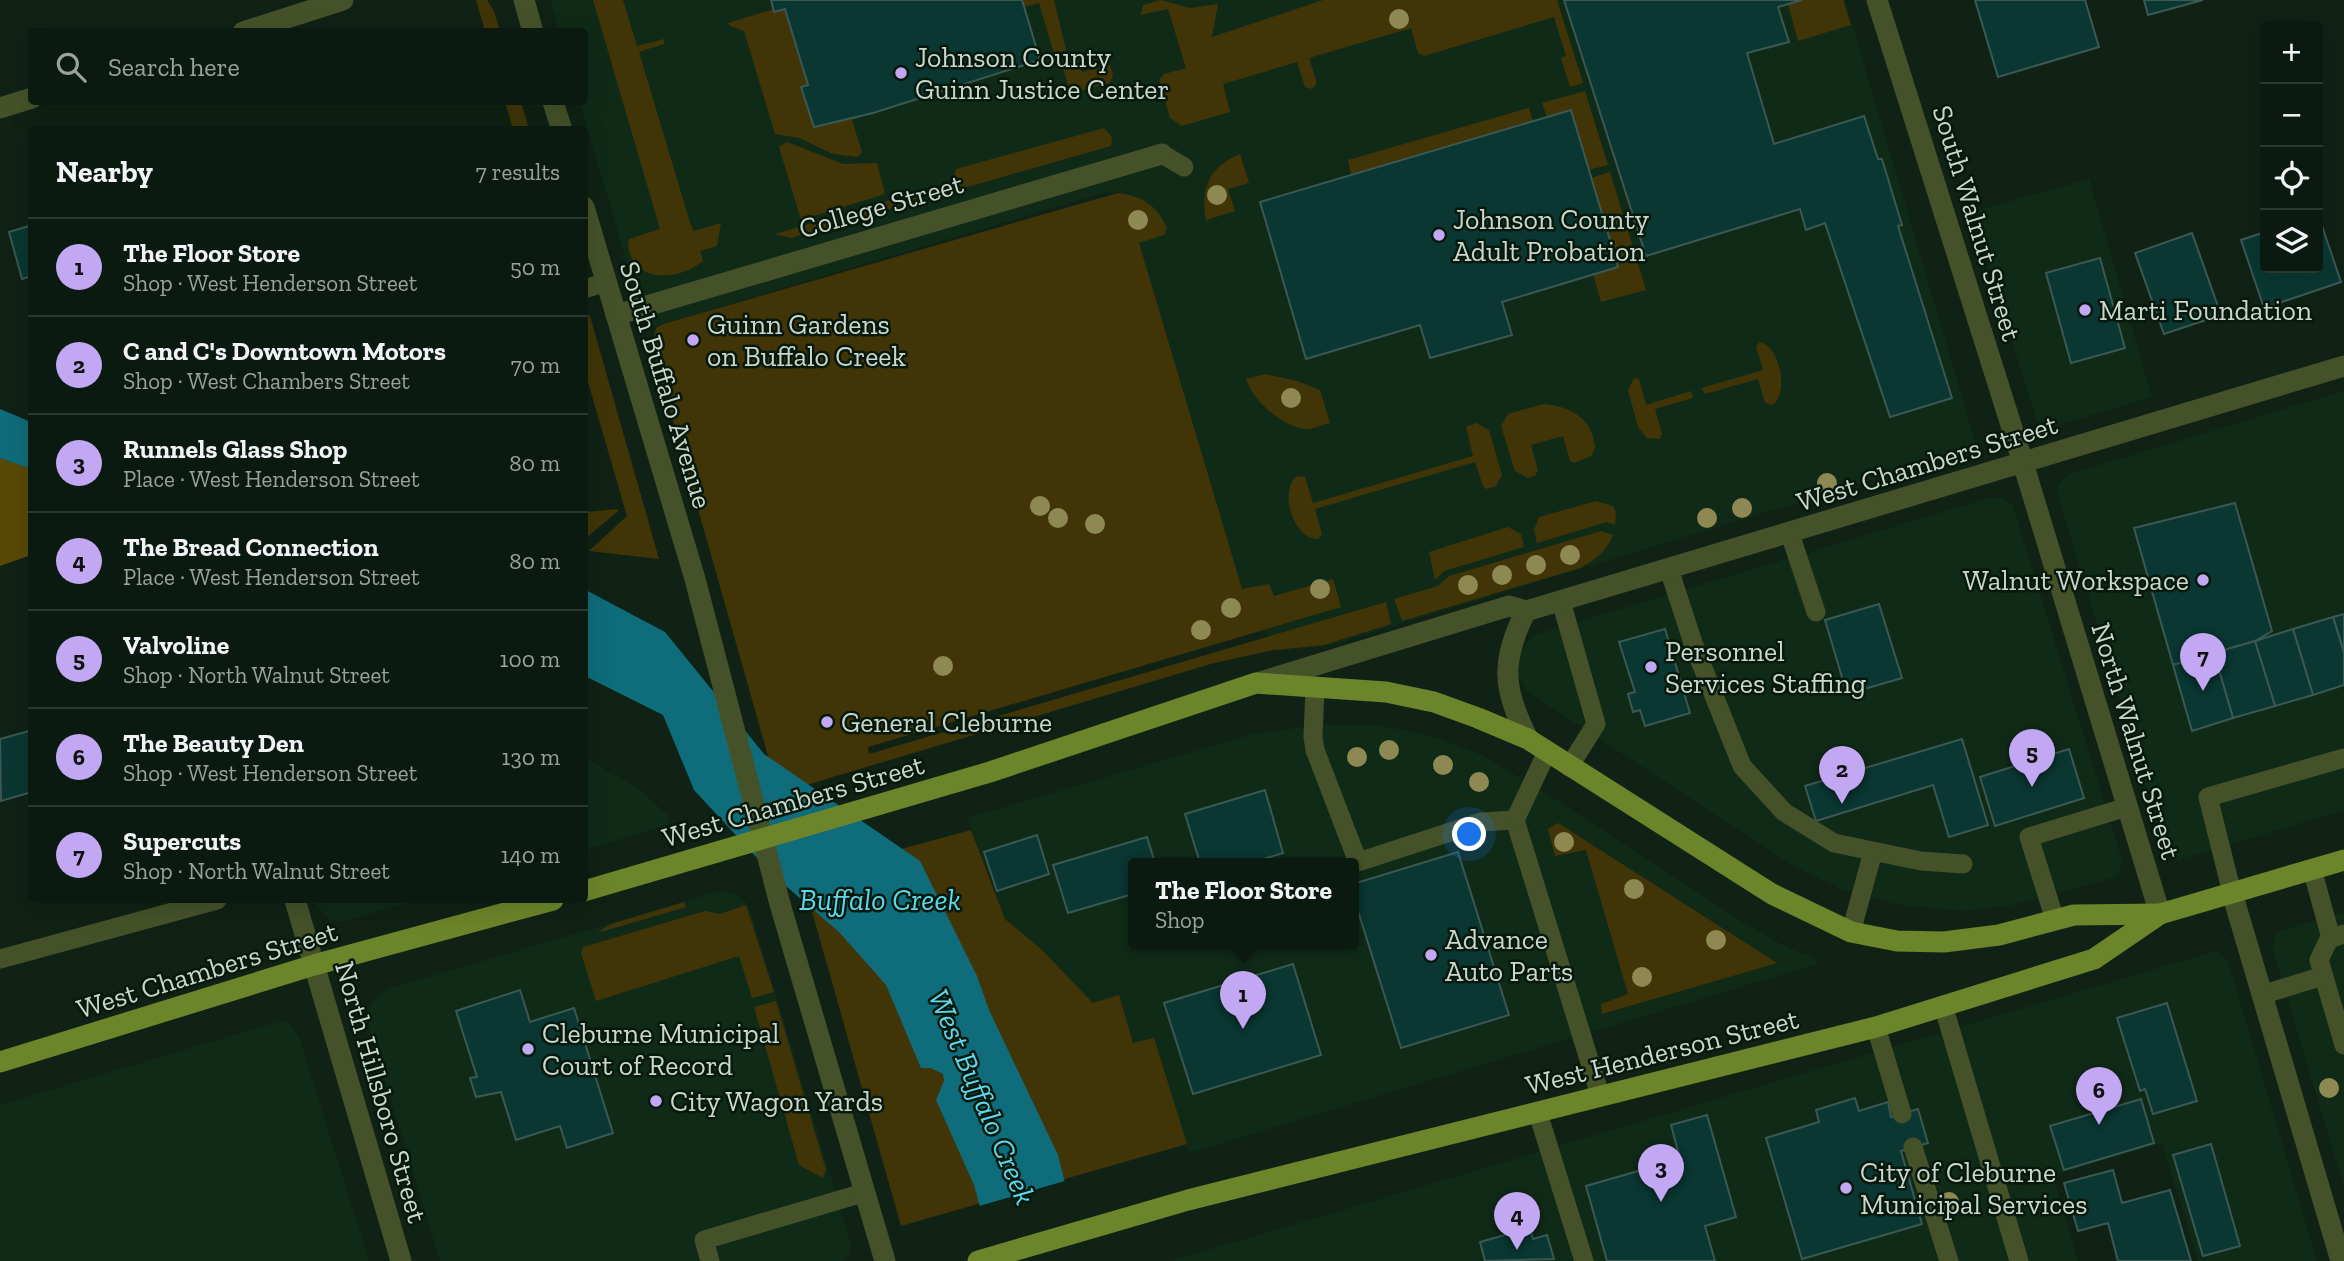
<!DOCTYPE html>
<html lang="en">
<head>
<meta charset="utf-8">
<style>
	:root { --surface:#0b1a10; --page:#142319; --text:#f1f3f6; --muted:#9aa19f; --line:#2b3830; --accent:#c2a8f2 }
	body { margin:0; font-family:"Zilla Slab",serif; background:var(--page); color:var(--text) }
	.controls { position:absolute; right:21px; top:21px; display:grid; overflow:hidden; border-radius:7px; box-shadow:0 7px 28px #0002 }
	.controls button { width:63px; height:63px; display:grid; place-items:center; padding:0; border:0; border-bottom:2px solid var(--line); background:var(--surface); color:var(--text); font:35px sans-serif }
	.you { position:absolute; left:1470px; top:835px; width:24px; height:24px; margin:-18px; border:5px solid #fff; border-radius:50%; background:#1a73e8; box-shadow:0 0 0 10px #1a73e833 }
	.badge { display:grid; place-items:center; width:46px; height:46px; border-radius:50%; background:var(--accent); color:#111; font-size:23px; font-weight:700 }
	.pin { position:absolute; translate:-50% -58px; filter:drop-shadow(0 2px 4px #0008) }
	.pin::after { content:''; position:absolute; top:37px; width:24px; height:21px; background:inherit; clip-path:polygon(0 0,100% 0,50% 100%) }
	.popup { position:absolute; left:1128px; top:858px; width:231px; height:91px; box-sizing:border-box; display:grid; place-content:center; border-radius:7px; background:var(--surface); filter:drop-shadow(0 2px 5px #0005); font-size:23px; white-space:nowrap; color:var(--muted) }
	.popup b { font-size:26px; color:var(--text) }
	.popup::after { content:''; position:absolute; left:50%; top:100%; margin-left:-14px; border:14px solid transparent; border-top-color:var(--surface) }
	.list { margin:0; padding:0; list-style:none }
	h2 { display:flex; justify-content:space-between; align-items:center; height:91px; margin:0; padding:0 28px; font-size:30px }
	h2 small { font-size:23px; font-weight:400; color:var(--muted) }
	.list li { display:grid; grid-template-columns:46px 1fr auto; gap:21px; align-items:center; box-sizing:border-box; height:98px; padding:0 28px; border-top:2px solid var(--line) }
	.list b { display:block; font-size:26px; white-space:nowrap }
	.list p { margin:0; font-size:23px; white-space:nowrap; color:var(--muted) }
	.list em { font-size:23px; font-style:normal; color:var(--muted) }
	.icon { flex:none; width:38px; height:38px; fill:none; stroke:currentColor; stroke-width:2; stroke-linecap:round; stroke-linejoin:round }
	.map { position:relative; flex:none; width:2344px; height:1261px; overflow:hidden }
	.search { position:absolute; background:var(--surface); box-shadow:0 7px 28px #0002; left:28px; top:28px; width:560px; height:77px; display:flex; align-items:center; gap:18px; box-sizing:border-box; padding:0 24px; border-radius:7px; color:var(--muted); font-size:26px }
	.panel { position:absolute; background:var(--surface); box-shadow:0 7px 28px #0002; left:28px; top:126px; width:560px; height:777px; border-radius:7px }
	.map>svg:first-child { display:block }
</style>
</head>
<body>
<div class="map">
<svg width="2344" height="1261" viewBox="0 0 2344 1261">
	<rect width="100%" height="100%" fill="#0f2215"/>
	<g fill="#102a18" fill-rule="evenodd">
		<polygon points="550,0 1845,0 1977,448 1324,647 1276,651 1241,590 1120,191 1100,194 646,329 580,102 584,102 584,32 560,31"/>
		<polygon points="2089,179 2152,397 2055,426 2043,425 2037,421 1971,212"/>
		<polygon points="2344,391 2344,810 2179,860 2172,859 2165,851 2058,495 2058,484 2069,474"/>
		<polygon points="1992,497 2001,498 2013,505 2017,519 2122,860 2119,874 2112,878 2013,905 1961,911 1895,904 1841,889 1794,866 1543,702 1526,690 1516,673 1520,650 1534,635"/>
		<path d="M1315,725H1370L1399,729L1440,739L1484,756L1555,799L1739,920L1786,947L1815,958L1817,964L1189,1153L1154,1039L1133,1044L1040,948L1005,919L967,818L1250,735ZM1133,863H1353V943H1133Z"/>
		<polygon points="585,758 642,791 667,815 670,824 585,850"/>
		<polygon points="720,891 733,893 746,902 751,912 851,1244 849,1255 843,1261 440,1261 369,1028 369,1007 375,998 388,989"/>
		<polygon points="314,900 418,900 341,922 326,918"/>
		<polygon points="2344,912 2344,1187 2272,947 2276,934 2283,930"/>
		<polygon points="2216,951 2228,961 2317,1261 2198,1261 2162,1143 2053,1175 2078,1261 1171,1261"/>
		<polygon points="274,1023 288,1023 299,1037 369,1261 0,1261 0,1105"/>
	</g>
	<g fill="#413508">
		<polygon points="476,0 487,0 494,11 500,31 485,31"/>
		<path d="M593,0H623L637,46L664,39V44L639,52L691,226L694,231L721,223L717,246L700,251L703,261C683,277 648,284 633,260C629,253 627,247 629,239L660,229Z"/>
		<polygon points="1022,0 1054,0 1066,50 1054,54 1039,3 1024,7"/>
		<polygon points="1161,0 1189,8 1218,4 1212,37 1323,0 1557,0 1583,83 1570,87 1561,58 1566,56 1554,17 1424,56 1418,53 1411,28 1309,58 1317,83 1312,89 1305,87 1297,62 1223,84 1230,112 1182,126 1170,118 1159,80 1164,74 1186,68 1168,9 1141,15 1143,5"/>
		<polygon points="1802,0 1843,0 1851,25 1798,41 1788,4"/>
		<polygon points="774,9 775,12 785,9 808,85 801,87 814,127 857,114 858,118 852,120 862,152 858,157 833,154 799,138 775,134 744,31 730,26 728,23"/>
		<polygon points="1077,58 1082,72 1110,65 1113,75 1110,83 1071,93 1062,66 1063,62"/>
		<polygon points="1585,91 1608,165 1588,170 1571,110 1547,117 1542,103"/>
		<polygon points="505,102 521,102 529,129 513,129"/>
		<polygon points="1529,108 1533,121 1351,175 1348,160"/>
		<polygon points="1104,128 1112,137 1111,146 960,189 953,180 956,169"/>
		<polygon points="787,142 843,164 877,163 885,194 801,220 779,147"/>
		<path d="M1240,154L1249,183L1228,189L1235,211L1206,220C1200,188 1210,166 1240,154Z"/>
		<polygon points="1610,172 1646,290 1601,302 1593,274 1591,178"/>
		<polygon points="925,190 913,202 791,238 775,234"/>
		<path d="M1118,193C1143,196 1157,206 1167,228L1164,235L1139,243L1242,589L1269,584L1274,596L1333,579L1341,607L868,747L869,754L1386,602L1391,624L1324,645L1274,650L1214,663L803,786L772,770L652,347L656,328L663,324Z"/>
		<polygon points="585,313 590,316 659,559 589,551 627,516 585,372"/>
		<path d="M1760,342C1780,347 1789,392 1773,405L1765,403L1758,379L1705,394L1702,388L1763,370L1756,346Z"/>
		<path d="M1265,374L1297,381L1320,390L1330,423C1322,425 1311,430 1303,429C1280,424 1253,401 1246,379Z"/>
		<polygon points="1634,378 1639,379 1646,405 1691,391 1693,398 1655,409 1662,434 1660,439 1647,438 1638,427 1628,390"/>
		<path d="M1543,404C1570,406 1593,418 1595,448L1591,456L1574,463L1570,461L1563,436L1531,445L1538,470L1535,476L1528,478L1515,471L1501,426L1508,414Z"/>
		<path d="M1476,423L1489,430L1502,475L1496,486L1486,489L1483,486L1475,462L1315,509L1322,534L1318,539C1294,540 1278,491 1297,476L1305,477L1313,503L1473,456L1466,427Z"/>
		<polygon points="1596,501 1613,506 1616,512 1615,525 1607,522 1537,543 1534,530 1539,517"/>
		<polygon points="618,509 618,511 585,539 585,512"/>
		<polygon points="1508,527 1521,534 1524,547 1444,571 1435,580 1429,552"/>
		<path d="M1601,531L1613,535C1606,552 1595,560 1580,568L1402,621L1394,599L1438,586L1449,576Z"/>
		<polygon points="1558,823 1777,963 1602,1014 1601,1004 1628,994 1586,850 1555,856 1548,829"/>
		<polygon points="971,830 1005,919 1040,948 1093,1003 1119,995 1133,1043 1154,1038 1187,1144 901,1226 807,894 839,866"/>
		<polygon points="684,902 686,907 597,933 611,924"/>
		<polygon points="746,905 774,992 752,998 739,956 596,1001 581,953 583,947 705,911 720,914"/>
		<polygon points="776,1001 826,1170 823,1178 799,1165 754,1007"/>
	</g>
	<polygon fill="#5a4906" points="0,458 32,469 31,555 0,566"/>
	<g fill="#0f6c7a">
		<polygon points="0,409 31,422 31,469 0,458"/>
		<polygon points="584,589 665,632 764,754 920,861 977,976 989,1010 1058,1155 1085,1261 995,1261 974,1185 936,1100 944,1081 943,1074 931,1068 921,1068 886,985 839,932 772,874 694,790 663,715 585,676"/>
	</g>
	<polygon fill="#0f2215" points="1068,1180 1089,1261 991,1261 976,1207"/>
	<g fill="#0a3731" stroke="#3b5853" stroke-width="2">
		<polygon points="771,0 1022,0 1040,60 873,113 814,127 801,87 808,85 785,9 774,12"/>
		<polygon points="1564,0 1802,0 1778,7 1789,42 1747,53 1774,144 1864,116 1878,159 1882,159 1902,225 1898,226 1952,398 1890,417 1825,223 1806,230 1800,209 1646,256"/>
		<polygon points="1975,0 2085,0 2099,47 1998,77"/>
		<polygon points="2144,0 2203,0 2148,15"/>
		<polygon points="1571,110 1618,267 1502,302 1512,335 1430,358 1420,325 1306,359 1260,202"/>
		<polygon points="2318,214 2341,282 2264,308 2241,240 2265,232 2265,268 2318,268"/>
		<polygon points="32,225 32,276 22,279 9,232"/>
		<polygon points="2192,233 2221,315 2164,334 2135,253"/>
		<polygon points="2100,258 2125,348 2071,363 2046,273"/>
		<polygon points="2235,503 2272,631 2255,641 2173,665 2134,528"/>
		<polygon points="1879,604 1902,678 1847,694 1825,620"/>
		<polygon points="2344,614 2344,653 2333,617"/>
		<polygon points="2333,617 2344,653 2344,685 2313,695 2293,629"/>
		<polygon points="1665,629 1690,713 1645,726 1640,710 1633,712 1628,694 1635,692 1619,642"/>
		<polygon points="2293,629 2313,695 2275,706 2255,641"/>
		<polygon points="2255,641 2275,706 2233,718 2214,653"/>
		<polygon points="2214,653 2233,718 2192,731 2173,665"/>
		<polygon points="32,730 32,792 1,801 0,739"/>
		<polygon points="1962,739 1988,825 1949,837 1933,785 1816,821 1805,786"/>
		<polygon points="2069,749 2084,798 1995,826 1980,777"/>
		<polygon points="1265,790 1283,853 1250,863 1200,863 1185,814"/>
		<polygon points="1037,835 1049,874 997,891 984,852"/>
		<polygon points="1147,837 1155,863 1133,863 1133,894 1068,913 1053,865"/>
		<polygon points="1458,852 1509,1015 1401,1048 1353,895 1353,884"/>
		<polygon points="1293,964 1321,1055 1193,1094 1164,1003"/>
		<polygon points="520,990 530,1022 574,1008 613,1133 567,1148 560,1126 516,1140 501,1092 476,1097 470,1078 477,1077 456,1011"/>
		<polygon points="2167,1003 2197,1101 2153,1114 2145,1089 2140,1091 2117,1018"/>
		<polygon points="1855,1098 1859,1111 1888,1102 1891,1117 1918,1109 1928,1143 1901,1151 1922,1224 1802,1259 1766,1138 1819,1122 1816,1110"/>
		<polygon points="2141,1099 2154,1143 2064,1170 2050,1126"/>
		<polygon points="1707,1115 1736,1217 1705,1226 1715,1261 1607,1261 1586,1186 1680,1159 1671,1125"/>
		<polygon points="2211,1144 2240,1246 2203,1256 2173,1155"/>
		<polygon points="2113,1170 2122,1203 2170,1190 2191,1261 2118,1261 2108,1223 2078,1231 2064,1183"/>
		<polygon points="1530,1228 1533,1239 1547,1235 1554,1259 1485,1261 1480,1242"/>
	</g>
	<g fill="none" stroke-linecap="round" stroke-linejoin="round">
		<g stroke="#455229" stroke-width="19">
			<polyline points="1162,154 1184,167"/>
			<polyline points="584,289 607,282"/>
			<polyline points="1790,534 1816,612"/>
			<polyline points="1669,569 1693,643 1742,766 1784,812 1834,843 1921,861 1963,864"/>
			<polyline points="1561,601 1596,724 1569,767"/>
			<polyline points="1315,687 1313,737 1315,750 1358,862 1481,822 1515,820 1600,1095"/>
			<polyline points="1515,820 1547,752"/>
			<polyline points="2312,869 2331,938"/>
			<polyline points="2232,893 2208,797 2344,758"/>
			<polyline points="2055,920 2029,837 2127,807"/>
			<polyline points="1851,932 1873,852"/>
			<polyline points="2344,934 2329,939 2319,960 2344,1045"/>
			<polyline points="0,959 217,900"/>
			<polyline points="2261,995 2323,976"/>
			<polyline points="1943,1005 2019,1261"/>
			<polyline points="1876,1027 1902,1114"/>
			<polyline points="1538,1113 1584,1261"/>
			<polyline points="1913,1147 1949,1261"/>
			<polyline points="710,1261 704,1240 863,1193"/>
		</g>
		<g stroke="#455229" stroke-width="21">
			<polyline points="524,0 533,32"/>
			<polyline points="1877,0 2023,463 2160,914"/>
			<polyline points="243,32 343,0"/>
			<polyline points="553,102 562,130"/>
			<polyline points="0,108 32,98"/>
			<polyline points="584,207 695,579 780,904 885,1261"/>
			<polyline points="616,315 1162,154"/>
			<path d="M1526,611C1500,661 1503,690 1528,739"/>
			<polyline points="1257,683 1509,606 1526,611 2344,366"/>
			<polyline points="2232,893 2341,1261"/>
			<polyline points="295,900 401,1261"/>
		</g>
		<g stroke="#6d852a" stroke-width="21">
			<polyline points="584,891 990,772 1256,683 1386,692 1434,702 1478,718 1528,739 1772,894 1851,932 1897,941 1944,942 1999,935 2074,915 2160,914"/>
			<polyline points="0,1062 314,965 553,900"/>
			<polyline points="978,1261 1188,1200 1876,1027 2094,959 2160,914 2344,860"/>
		</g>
	</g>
	<g fill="#8e8852">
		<circle cx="1399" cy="19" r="10"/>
		<circle cx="1217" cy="195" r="10"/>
		<circle cx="1138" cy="220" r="10"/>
		<circle cx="1291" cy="398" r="10"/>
		<circle cx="1827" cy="483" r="10"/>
		<circle cx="1040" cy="506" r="10"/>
		<circle cx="1742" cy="508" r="10"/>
		<circle cx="1058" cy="518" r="10"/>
		<circle cx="1707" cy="518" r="10"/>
		<circle cx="1095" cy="524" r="10"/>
		<circle cx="1570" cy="555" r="10"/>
		<circle cx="1536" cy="565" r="10"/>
		<circle cx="1502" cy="575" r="10"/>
		<circle cx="1468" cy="585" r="10"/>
		<circle cx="1320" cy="589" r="10"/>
		<circle cx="1231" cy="608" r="10"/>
		<circle cx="1201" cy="630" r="10"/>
		<circle cx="943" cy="666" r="10"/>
		<circle cx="1389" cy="750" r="10"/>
		<circle cx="1357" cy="757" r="10"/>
		<circle cx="1443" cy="765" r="10"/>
		<circle cx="1479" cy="782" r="10"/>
		<circle cx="1564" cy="842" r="10"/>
		<circle cx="1634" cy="889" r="10"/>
		<circle cx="1716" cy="940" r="10"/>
		<circle cx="1642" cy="977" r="10"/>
		<circle cx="2329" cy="1088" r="10"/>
		<circle cx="1949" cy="1202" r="10"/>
	</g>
	<g fill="#c2a8f2" stroke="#06190c" stroke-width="2.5">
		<circle cx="901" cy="73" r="7"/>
		<circle cx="1439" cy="235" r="7"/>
		<circle cx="2085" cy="310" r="7"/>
		<circle cx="693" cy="340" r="7"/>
		<circle cx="2203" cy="580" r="7"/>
		<circle cx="1651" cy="667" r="7"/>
		<circle cx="827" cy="722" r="7"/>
		<circle cx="1431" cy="955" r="7"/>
		<circle cx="528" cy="1049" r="7"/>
		<circle cx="656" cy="1101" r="7"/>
		<circle cx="1846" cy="1188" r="7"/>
	</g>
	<g text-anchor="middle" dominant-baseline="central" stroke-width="5" stroke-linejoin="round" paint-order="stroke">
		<g font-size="28" fill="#cbd7cd" stroke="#06190c" text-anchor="start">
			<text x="915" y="57">Johnson County<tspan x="915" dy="32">Guinn Justice Center</tspan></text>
			<text x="1453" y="219">Johnson County<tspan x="1453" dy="32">Adult Probation</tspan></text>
			<text x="2099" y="310">Marti Foundation</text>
			<text x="707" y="324">Guinn Gardens<tspan x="707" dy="32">on Buffalo Creek</tspan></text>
			<text x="2189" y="580" text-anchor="end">Walnut Workspace</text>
			<text x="1665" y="651">Personnel<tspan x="1665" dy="32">Services Staffing</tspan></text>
			<text x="841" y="722">General Cleburne</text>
			<text x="1445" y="939">Advance<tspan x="1445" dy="32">Auto Parts</tspan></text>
			<text x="542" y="1033">Cleburne Municipal<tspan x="542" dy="32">Court of Record</tspan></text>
			<text x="670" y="1101">City Wagon Yards</text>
			<text x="1860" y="1172">City of Cleburne<tspan x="1860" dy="32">Municipal Services</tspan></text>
		</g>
		<g font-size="28" fill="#cbd7cd" stroke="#06190c">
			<text transform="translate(881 206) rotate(-16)">College Street</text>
			<text transform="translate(1977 223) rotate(73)">South Walnut Street</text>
			<text transform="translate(666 385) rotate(73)">South Buffalo Avenue</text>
			<text transform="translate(1927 463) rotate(-17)">West Chambers Street</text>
			<text transform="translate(2136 741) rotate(73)">North Walnut Street</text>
			<text transform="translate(793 801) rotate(-16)">West Chambers Street</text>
			<text transform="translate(207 970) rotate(-17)">West Chambers Street</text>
			<text transform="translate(1662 1052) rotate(-14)">West Henderson Street</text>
			<text transform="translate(381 1092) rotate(74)">North Hillsboro Street</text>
		</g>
		<g font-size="30" font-style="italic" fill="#5fd7ed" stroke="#06190c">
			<text x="880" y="900">Buffalo Creek</text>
			<text transform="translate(982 1097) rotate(67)">West Buffalo Creek</text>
		</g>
	</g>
</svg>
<div class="controls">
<button>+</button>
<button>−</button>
<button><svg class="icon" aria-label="locate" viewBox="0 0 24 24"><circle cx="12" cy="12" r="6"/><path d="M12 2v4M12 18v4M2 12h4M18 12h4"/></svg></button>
<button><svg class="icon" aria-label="layers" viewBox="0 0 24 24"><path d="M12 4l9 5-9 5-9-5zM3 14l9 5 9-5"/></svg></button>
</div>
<div class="you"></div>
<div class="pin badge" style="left:1243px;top:1029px">1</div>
<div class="popup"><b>The Floor Store</b>Shop</div>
<div class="pin badge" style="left:1842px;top:804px">2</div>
<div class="pin badge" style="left:1661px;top:1202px">3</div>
<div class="pin badge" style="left:1517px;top:1250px">4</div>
<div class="pin badge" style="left:2032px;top:787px">5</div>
<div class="pin badge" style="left:2099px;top:1125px">6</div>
<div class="pin badge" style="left:2203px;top:691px">7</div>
<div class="search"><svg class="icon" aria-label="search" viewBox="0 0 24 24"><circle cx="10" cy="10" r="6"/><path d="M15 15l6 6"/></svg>Search here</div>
<section class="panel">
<h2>Nearby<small>7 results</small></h2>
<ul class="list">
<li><span class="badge">1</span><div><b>The Floor Store</b><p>Shop · West Henderson Street</p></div><em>50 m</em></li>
<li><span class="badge">2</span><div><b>C and C's Downtown Motors</b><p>Shop · West Chambers Street</p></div><em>70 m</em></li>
<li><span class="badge">3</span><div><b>Runnels Glass Shop</b><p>Place · West Henderson Street</p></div><em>80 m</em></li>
<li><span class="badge">4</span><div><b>The Bread Connection</b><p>Place · West Henderson Street</p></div><em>80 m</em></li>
<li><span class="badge">5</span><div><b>Valvoline</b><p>Shop · North Walnut Street</p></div><em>100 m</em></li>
<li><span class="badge">6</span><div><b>The Beauty Den</b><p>Shop · West Henderson Street</p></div><em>130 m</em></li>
<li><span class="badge">7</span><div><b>Supercuts</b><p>Shop · North Walnut Street</p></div><em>140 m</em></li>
</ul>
</section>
</div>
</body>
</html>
